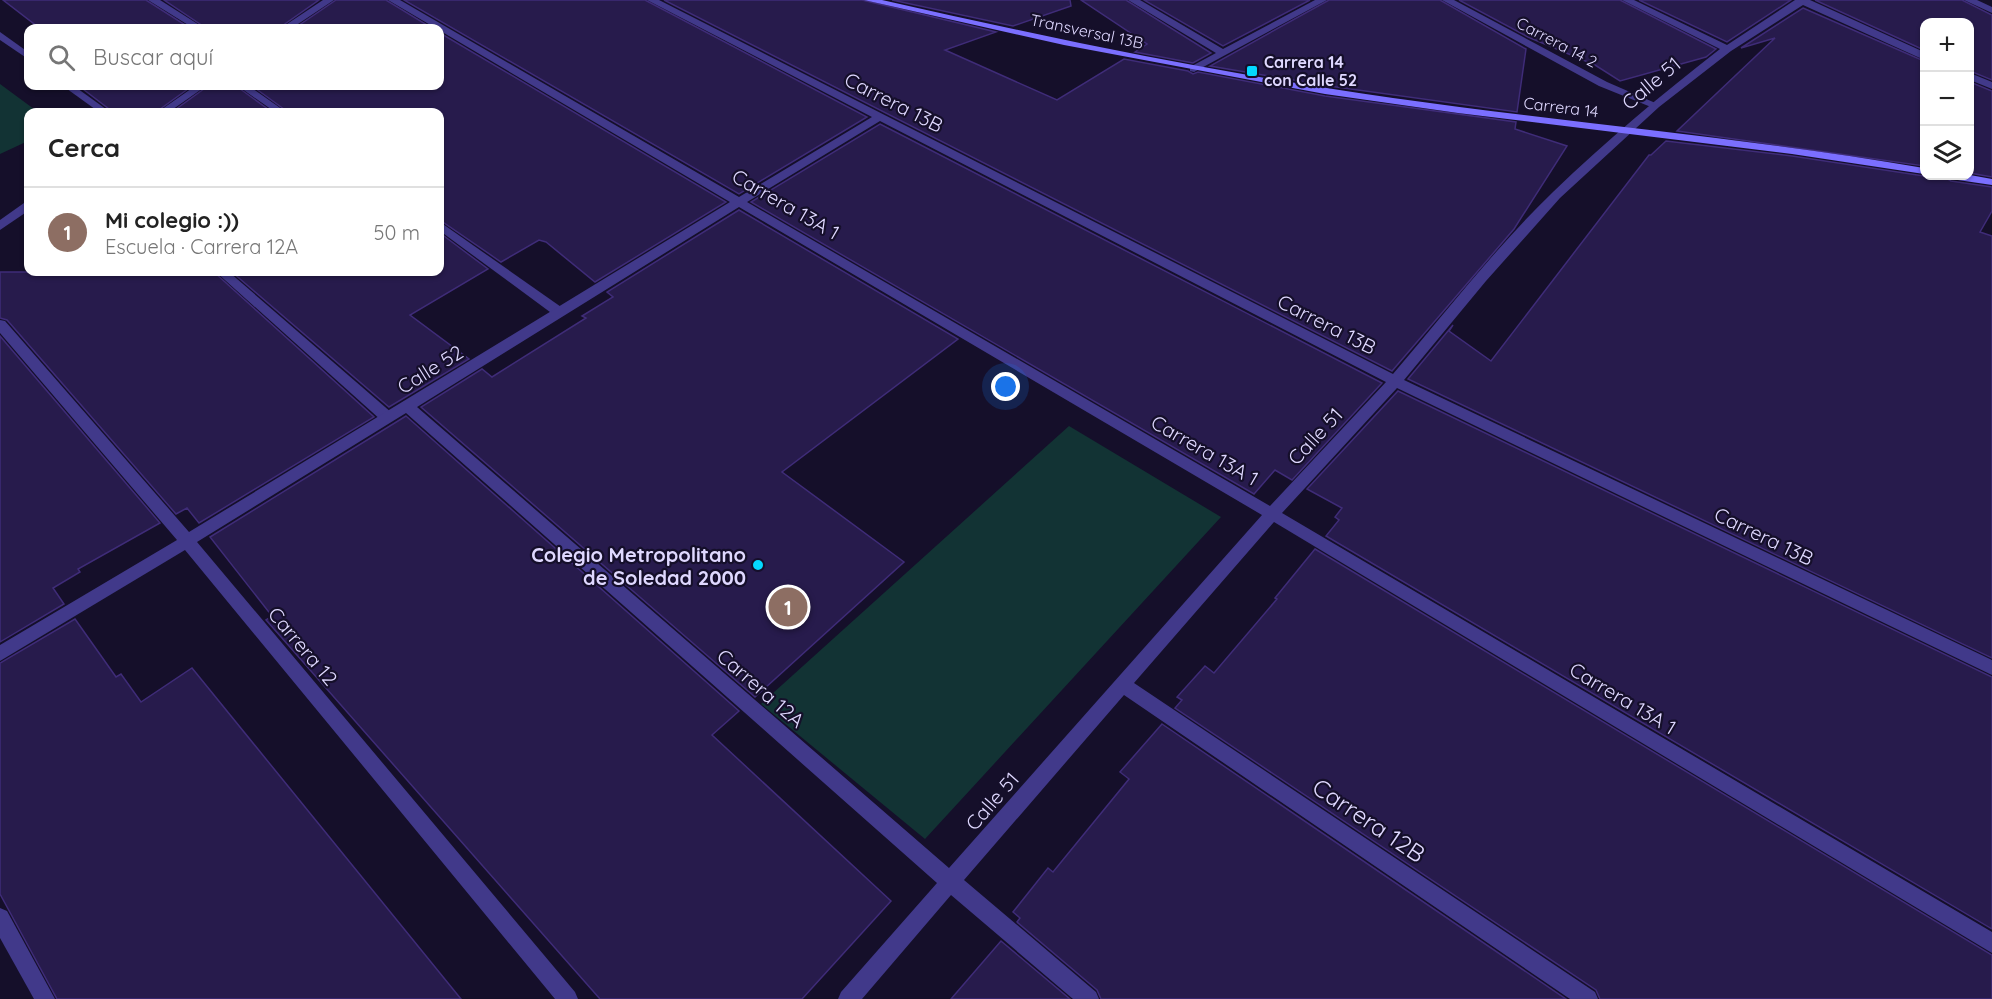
<!DOCTYPE html>
<html lang="es">
<head>
<meta charset="utf-8">
<style>
	:root { --surface:#fff; --page:#f2f2f2; --text:#222; --muted:#767676; --line:#e0e0e0; --accent:#147485 }
	body { margin:0; font-family:Quicksand,sans-serif; background:var(--page); color:var(--text) }
	.controls { position:absolute; right:18px; top:18px; display:grid; overflow:hidden; border-radius:12px; box-shadow:0 2px 4px #0004 }
	.controls button { width:54px; height:54px; display:grid; place-items:center; padding:0; border:0; border-bottom:2px solid var(--line); background:var(--surface); color:var(--text); font:30px sans-serif }
	.you { position:absolute; left:1006px; top:387px; width:21px; height:21px; margin:-15px; border:4px solid #fff; border-radius:50%; background:#1a73e8; box-shadow:0 0 0 9px #1a73e833 }
	.badge { display:grid; place-items:center; width:39px; height:39px; border-radius:50%; background:var(--accent); color:#fff; font-size:20px; font-weight:700 }
	.pin { position:absolute; translate:-50% -50%; border:3px solid #fff; box-shadow:0 2px 6px #0006 }
	.list { margin:0; padding:0; list-style:none }
	h2 { display:flex; justify-content:space-between; align-items:center; height:78px; margin:0; padding:0 24px; font-size:26px }
	h2 small { font-size:20px; font-weight:400; color:var(--muted) }
	.list li { display:grid; grid-template-columns:39px 1fr auto; gap:18px; align-items:center; box-sizing:border-box; height:90px; padding:0 24px; border-top:2px solid var(--line) }
	.list b { display:block; font-size:22px; white-space:nowrap }
	.list p { margin:0; font-size:20px; white-space:nowrap; color:var(--muted) }
	.list em { font-size:20px; font-style:normal; color:var(--muted) }
	.icon { flex:none; width:33px; height:33px; fill:none; stroke:currentColor; stroke-width:2; stroke-linecap:round; stroke-linejoin:round }
	.map { position:relative; flex:none; width:1992px; height:999px; overflow:hidden }
	.search { position:absolute; background:var(--surface); box-shadow:0 2px 4px #0004; left:24px; top:24px; width:420px; height:66px; display:flex; align-items:center; gap:15px; box-sizing:border-box; padding:0 21px; border-radius:12px; color:var(--muted); font-size:22px }
	.panel { position:absolute; background:var(--surface); box-shadow:0 2px 4px #0004; left:24px; top:108px; width:420px; height:168px; border-radius:12px }
	.map>svg:first-child { display:block }
</style>
</head>
<body>
<div class="map">
<svg width="1992" height="999" viewBox="0 0 1992 999">
	<rect width="100%" height="100%" fill="#150f2a"/>
	<g fill="#123334">
		<polygon points="0,84 38,112 28,112 28,141 0,154"/>
		<polygon points="1069,426 1221,517 925,839 761,704"/>
	</g>
	<g fill="#271b4c" stroke="#3f2c78" stroke-width="1.5">
		<polygon points="3,0 146,0 190,28 35,28 38,27"/>
		<polygon points="164,0 319,0 279,28 206,28"/>
		<polygon points="336,0 386,0 432,28 295,28"/>
		<polygon points="404,0 645,0 867,117 739,194"/>
		<polygon points="664,0 862,0 996,32 945,50 1057,100 1124,59 1188,71 1193,74 1198,72 1325,96 1516,122 1515,129 1567,146 1514,229 1392,371"/>
		<polygon points="892,0 1070,0 1071,6 1013,26"/>
		<polygon points="1081,0 1126,0 1211,53 1193,63 1135,52 1147,44"/>
		<polygon points="1144,0 1310,0 1223,46"/>
		<polygon points="1329,0 1440,0 1526,49 1517,112 1329,86 1210,66"/>
		<polygon points="1459,0 1620,0 1716,49 1706,57 1620,81 1595,65 1528,37"/>
		<polygon points="1639,0 1791,0 1727,42"/>
		<polygon points="1815,0 1962,0 1992,15 1992,80 1970,71 1970,22 1924,22 1924,50"/>
		<polygon points="1803,8 1924,61 1924,166 1677,131 1775,38 1741,48"/>
		<polygon points="440,33 726,202 595,282 546,242 539,240 501,262 440,220 440,112 288,112 252,86 440,86"/>
		<polygon points="1970,82 1992,91 1992,177 1970,173"/>
		<polygon points="79,86 192,86 156,112 113,112"/>
		<polygon points="208,86 236,86 272,112 172,112"/>
		<polygon points="880,124 1382,383 1292,480 1275,470 1254,494 751,202"/>
		<polygon points="1666,141 1792,156 1924,176 1943,176 1951,181 1992,187 1992,211 1980,232 1992,236 1992,658 1408,379 1453,325 1449,331 1491,361 1649,155 1651,155"/>
		<polygon points="739,210 958,339 782,472 904,562 755,697 421,407 482,369 492,377 586,318 582,316 613,297 607,292"/>
		<polygon points="440,233 488,269 410,315 469,359 389,407 232,272 440,272"/>
		<polygon points="0,272 214,272 374,417 199,523 187,508 176,514 7,320 0,318"/>
		<polygon points="0,336 160,523 78,569 80,572 53,588 64,604 0,642"/>
		<polygon points="1398,391 1992,677 1992,929 1326,536 1339,520 1335,517 1342,508 1307,489"/>
		<polygon points="406,416 739,711 712,735 891,901 802,999 600,999 266,620 272,616 210,537"/>
		<polygon points="1315,549 1992,955 1992,999 1600,999 1596,990 1175,708 1182,700 1177,697 1205,666 1214,673 1277,599 1275,598"/>
		<polygon points="75,619 116,677 121,674 141,702 192,668 461,999 57,999 0,894 0,663"/>
		<polygon points="1162,724 1566,999 1101,999 1097,990 1017,922 1020,918 1013,912 1048,868 1053,872 1129,779 1120,772"/>
		<polygon points="1001,941 1070,999 951,999"/>
	</g>
	<g fill="none" stroke-linecap="round" stroke-linejoin="round">
		<g fill="#41398a" fill-rule="evenodd">
			<polygon points="148,0 160,0 204,28 193,28"/>
			<polygon points="1442,0 1454,0 1607,82 1660,105 1655,108 1651,107 1599,86"/>
			<polygon points="0,32 28,52 28,59 0,40"/>
			<polygon points="63,86 74,86 110,112 99,112"/>
			<polygon points="238,86 249,86 286,112 275,112"/>
			<polygon points="440,222 564,309 565,312 564,315 554,315 440,231"/>
			<polygon points="216,272 229,272 392,413 394,417 392,421 382,421"/>
		</g>
		<g fill="#41398a" fill-rule="evenodd">
			<polygon points="323,0 334,0 292,28 281,28"/>
			<path d="M388,0H400L739,197L872,117L647,0H659L1393,374C1445,313 1496,247 1553,192C1606,141 1662,94 1720,49L1622,0H1634L1727,45L1795,0H1810L1924,52V59L1920,58L1803,5L1731,51L1659,107L1560,198L1486,281L1404,380L1992,660V675L1397,388L1282,513L1992,932V953L1274,522L1134,683L1595,992L1598,999H1570L1124,695L964,880L1096,992L1099,999H1073L951,895L862,999H838L841,992L937,883L406,413L197,542L575,992L578,999H555L185,550L0,661V645L177,540L0,333V320L5,321L189,532L730,202ZM880,121L1386,382L1270,506L747,202ZM739,207L1262,515L949,868L417,407Z"/>
			<polygon points="1128,0 1140,0 1223,49 1315,0 1327,0 1194,72 1190,71 1190,67 1216,53"/>
			<polygon points="1964,0 1977,0 1992,7 1992,13"/>
			<polygon points="1970,73 1992,82 1992,89 1970,80"/>
			<polygon points="195,86 206,86 169,112 158,112"/>
			<polygon points="24,203 28,203 28,211 0,230 0,220"/>
			<polygon points="0,908 7,911 55,999 34,999 0,938"/>
		</g>
		<g fill="#7b6fff" fill-rule="evenodd">
			<path d="M864,0H882C1051,38 1221,74 1393,98C1570,123 1748,138 1924,168V174L1792,154L1458,113L1325,94L1064,45Z"/>
			<polygon points="1970,175 1992,179 1992,185 1951,179 1945,176"/>
		</g>
	</g>
	<g fill="#04d8ff" stroke="#150f2a" stroke-width="2">
		<rect x="1246" y="65" width="12" height="12" rx="3"/>
		<circle cx="758" cy="565" r="6"/>
	</g>
	<g text-anchor="middle" dominant-baseline="central" stroke-width="4.5" stroke-linejoin="round" paint-order="stroke">
		<g font-size="16" fill="#dfd8ff" stroke="#150f2a">
			<text transform="translate(1087 31) rotate(12)">Transversal 13B</text>
			<text transform="translate(1557 42) rotate(28)">Carrera 14 2</text>
			<text transform="translate(1561 107) rotate(7)">Carrera 14</text>
		</g>
		<g font-size="16" font-weight="bold" fill="#dfd8ff" stroke="#150f2a" text-anchor="start">
			<text x="1264" y="62">Carrera 14<tspan x="1264" dy="18">con Calle 52</tspan></text>
		</g>
		<g font-size="20" fill="#dfd8ff" stroke="#150f2a">
			<text transform="translate(1651 83) rotate(-40)">Calle 51</text>
			<text transform="translate(894 102) rotate(27)">Carrera 13B</text>
			<text transform="translate(786 204) rotate(30)">Carrera 13A 1</text>
			<text transform="translate(1327 324) rotate(27)">Carrera 13B</text>
			<text transform="translate(430 369) rotate(-32)">Calle 52</text>
			<text transform="translate(1315 436) rotate(-47)">Calle 51</text>
			<text transform="translate(1205 450) rotate(30)">Carrera 13A 1</text>
			<text transform="translate(1764 536) rotate(26)">Carrera 13B</text>
			<text transform="translate(303 646) rotate(50)">Carrera 12</text>
			<text transform="translate(761 688) rotate(41)">Carrera 12A</text>
			<text transform="translate(1623 698) rotate(31)">Carrera 13A 1</text>
			<text transform="translate(992 801) rotate(-49)">Calle 51</text>
		</g>
		<g font-size="20" font-weight="bold" fill="#dfd8ff" stroke="#150f2a" text-anchor="end">
			<text x="746" y="554">Colegio Metropolitano<tspan x="746" dy="23">de Soledad 2000</tspan></text>
		</g>
		<g font-size="24" fill="#dfd8ff" stroke="#150f2a">
			<text transform="translate(1369 820) rotate(34)">Carrera 12B</text>
		</g>
	</g>
</svg>
<div class="controls">
<button>+</button>
<button>−</button>
<button><svg class="icon" aria-label="layers" viewBox="0 0 24 24"><path d="M12 4l9 5-9 5-9-5zM3 14l9 5 9-5"/></svg></button>
</div>
<div class="you"></div>
<div class="pin badge" style="left:788px;top:607px;background:#8d6e63">1</div>
<div class="search"><svg class="icon" aria-label="search" viewBox="0 0 24 24"><circle cx="10" cy="10" r="6"/><path d="M15 15l6 6"/></svg>Buscar aquí</div>
<section class="panel">
<h2>Cerca<small></small></h2>
<ul class="list">
<li><span class="badge" style="background:#8d6e63">1</span><div><b>Mi colegio :))</b><p>Escuela · Carrera 12A</p></div><em>50 m</em></li>
</ul>
</section>
</div>
</body>
</html>
